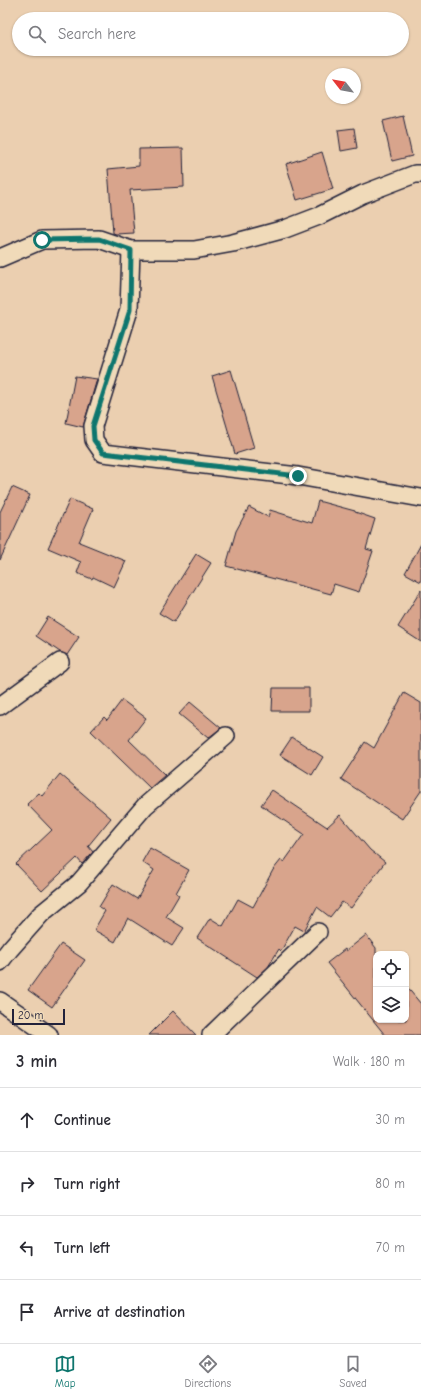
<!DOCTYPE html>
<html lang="en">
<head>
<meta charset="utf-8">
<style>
	:root { --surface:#fff; --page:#f7f7f7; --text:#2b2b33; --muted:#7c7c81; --line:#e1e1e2; --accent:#0f766e }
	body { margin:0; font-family:"Comic Neue",sans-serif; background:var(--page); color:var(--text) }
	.controls { position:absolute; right:12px; bottom:12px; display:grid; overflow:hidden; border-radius:8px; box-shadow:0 1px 3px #0004 }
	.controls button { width:36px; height:36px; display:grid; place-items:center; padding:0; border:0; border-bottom:1px solid var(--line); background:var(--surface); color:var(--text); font:20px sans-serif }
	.compass { position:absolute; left:325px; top:68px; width:36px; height:36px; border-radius:50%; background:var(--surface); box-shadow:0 1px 3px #0004; rotate:301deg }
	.scale { position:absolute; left:12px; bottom:10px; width:53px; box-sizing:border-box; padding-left:4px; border:2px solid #22223b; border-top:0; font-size:11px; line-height:14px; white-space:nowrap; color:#22223b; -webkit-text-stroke:3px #f0dab9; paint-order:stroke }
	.stop { position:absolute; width:12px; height:12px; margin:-9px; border:3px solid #0f766e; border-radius:50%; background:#fff }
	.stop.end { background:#0f766e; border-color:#fff; box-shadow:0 1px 4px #0008 }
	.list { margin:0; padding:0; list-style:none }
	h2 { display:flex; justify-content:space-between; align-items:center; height:52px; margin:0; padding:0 16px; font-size:17px }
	h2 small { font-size:13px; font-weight:400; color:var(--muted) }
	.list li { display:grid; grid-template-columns:26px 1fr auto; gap:12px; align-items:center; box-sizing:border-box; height:64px; padding:0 16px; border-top:1px solid var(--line) }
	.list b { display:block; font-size:15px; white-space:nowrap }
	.list em { font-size:13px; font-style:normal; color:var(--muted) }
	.icon { flex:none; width:22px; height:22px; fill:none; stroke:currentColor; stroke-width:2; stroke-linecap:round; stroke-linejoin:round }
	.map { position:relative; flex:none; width:421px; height:1035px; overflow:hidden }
	.search { position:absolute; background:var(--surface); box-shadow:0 1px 3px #0004; left:12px; right:12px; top:12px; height:44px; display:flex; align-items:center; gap:10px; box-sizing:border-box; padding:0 14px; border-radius:22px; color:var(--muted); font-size:15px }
	.sheet { height:308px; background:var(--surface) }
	nav { display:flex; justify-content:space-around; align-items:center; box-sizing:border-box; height:56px; border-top:1px solid var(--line); background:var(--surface); font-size:11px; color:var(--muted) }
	nav a { display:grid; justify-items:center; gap:2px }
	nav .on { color:var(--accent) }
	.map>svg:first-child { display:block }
</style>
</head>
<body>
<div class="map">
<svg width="421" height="1035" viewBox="0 0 421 1035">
	<rect width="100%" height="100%" fill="#ebcfb0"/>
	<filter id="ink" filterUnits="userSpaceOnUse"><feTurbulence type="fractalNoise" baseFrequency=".025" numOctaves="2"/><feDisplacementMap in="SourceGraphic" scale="8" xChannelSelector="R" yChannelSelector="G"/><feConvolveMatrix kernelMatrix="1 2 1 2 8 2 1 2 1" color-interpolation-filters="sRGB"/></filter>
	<g filter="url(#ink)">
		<g fill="#d8a48c" stroke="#22223b">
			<polygon points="403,116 412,156 392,161 383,121"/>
			<polygon points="354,128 357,148 341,151 338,130"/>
			<polygon points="183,148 184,187 130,190 134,233 116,234 113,233 108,169 139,166 139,149"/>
			<polygon points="322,152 333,189 297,200 286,164"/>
			<polygon points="231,370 254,448 235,454 212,376"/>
			<polygon points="75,376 97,379 83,427 66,423"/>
			<polygon points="12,487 30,495 0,560 0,512"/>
			<polygon points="70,499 93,509 79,542 126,561 114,587 93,577 92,579 77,573 81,562 48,548"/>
			<polygon points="318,501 355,511 355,512 375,519 366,549 373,551 359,592 334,584 331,594 226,566 236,531 249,507 268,517 270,510 312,523"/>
			<polygon points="421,544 421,582 405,573"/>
			<polygon points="196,554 211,563 174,622 159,613"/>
			<polygon points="421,590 421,642 398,627"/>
			<polygon points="48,617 79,637 67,655 60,652 36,636"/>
			<polygon points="273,688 309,688 309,711 272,711"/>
			<polygon points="404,693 421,703 421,791 402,819 341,779 365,742 374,748"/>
			<polygon points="122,700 146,718 129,740 165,775 150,788 91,731 104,717 107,720"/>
			<polygon points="190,702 221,728 208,738 179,714"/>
			<polygon points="292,737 323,757 312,775 280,755"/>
			<polygon points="60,774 111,818 88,846 93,852 82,864 77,858 42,891 16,864 52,830 27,804 39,793 42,796"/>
			<polygon points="272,790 327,827 340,815 370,850 385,862 351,908 342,902 330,917 317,907 304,931 295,926 281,951 279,949 268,967 257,977 197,938 210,918 223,926 238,899 253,907 273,870 281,860 284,862 304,834 261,805"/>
			<polygon points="150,848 189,870 176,893 179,895 166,917 184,928 172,946 128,918 115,942 94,930 105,911 99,907 113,884 137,899 154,870 142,862"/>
			<polygon points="366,935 376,948 376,1020 406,1020 406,986 421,1004 421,1035 385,1035 327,963 345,949 346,951"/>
			<polygon points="61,944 85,960 52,1007 28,990"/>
			<polygon points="173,1011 196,1035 149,1035"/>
		</g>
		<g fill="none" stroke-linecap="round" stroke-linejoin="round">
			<defs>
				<g id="street">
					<polyline points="131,250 129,310 93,426 94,440 103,453 298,476 421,498"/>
					<polyline points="0,258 42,240 99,239 131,250 194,250 233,243 285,229 319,216 363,194 415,174 421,174"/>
					<polyline points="0,706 60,662"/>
					<polyline points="0,962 10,949 41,914 79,883 145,806 226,736"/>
					<polyline points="0,1001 49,1035"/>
					<polyline points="211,1035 318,932"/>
				</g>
			</defs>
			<use href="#street" stroke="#22223b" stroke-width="20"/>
			<use href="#street" stroke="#f0dab9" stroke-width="17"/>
		</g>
	</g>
	<g fill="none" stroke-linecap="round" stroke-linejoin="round" filter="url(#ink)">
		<polyline stroke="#0f766e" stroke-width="5" points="42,240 99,239 131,250 130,310 93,426 94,440 103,453 298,476"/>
	</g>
</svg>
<div class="controls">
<button><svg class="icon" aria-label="locate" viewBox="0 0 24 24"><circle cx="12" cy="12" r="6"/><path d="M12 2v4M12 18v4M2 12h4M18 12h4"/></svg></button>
<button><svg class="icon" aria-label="layers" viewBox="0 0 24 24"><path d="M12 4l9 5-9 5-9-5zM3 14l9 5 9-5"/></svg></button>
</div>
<svg class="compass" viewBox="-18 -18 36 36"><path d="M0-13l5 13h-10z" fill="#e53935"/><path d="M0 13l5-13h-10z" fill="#7c7c81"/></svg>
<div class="scale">20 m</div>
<div class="stop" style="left:42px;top:240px"></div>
<div class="stop end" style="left:298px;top:476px"></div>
<div class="search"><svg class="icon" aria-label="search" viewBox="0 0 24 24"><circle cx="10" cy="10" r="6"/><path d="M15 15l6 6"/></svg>Search here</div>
</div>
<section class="sheet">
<h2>3 min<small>Walk · 180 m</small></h2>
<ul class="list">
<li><svg class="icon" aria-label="ahead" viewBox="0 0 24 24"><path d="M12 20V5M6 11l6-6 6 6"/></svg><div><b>Continue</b></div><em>30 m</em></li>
<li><svg class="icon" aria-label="right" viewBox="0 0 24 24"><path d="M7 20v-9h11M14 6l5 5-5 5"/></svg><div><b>Turn right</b></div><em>80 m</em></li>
<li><svg class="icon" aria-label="left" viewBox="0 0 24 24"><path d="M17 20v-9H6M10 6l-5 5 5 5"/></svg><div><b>Turn left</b></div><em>70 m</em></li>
<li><svg class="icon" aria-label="arrive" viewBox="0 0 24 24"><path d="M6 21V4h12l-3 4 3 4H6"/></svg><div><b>Arrive at destination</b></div></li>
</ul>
</section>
<nav>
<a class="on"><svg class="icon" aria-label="map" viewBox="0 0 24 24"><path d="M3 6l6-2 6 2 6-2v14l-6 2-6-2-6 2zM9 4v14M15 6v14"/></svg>Map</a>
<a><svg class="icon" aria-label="directions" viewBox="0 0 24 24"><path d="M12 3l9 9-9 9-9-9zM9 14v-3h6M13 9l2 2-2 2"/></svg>Directions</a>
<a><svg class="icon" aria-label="saved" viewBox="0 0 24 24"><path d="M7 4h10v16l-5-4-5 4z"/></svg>Saved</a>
</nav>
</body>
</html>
